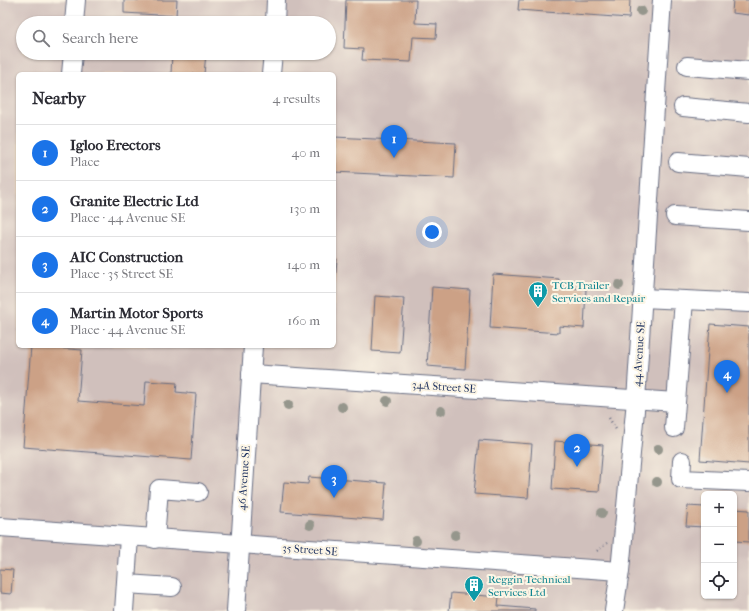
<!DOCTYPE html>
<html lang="en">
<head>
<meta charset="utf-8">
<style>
	:root { --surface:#fff; --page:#f2f2f3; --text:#2b2b33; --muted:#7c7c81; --line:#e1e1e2; --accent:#1a73e8 }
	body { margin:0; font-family:"IM FELL French Canon",serif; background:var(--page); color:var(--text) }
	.controls { position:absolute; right:12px; bottom:12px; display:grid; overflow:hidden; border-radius:6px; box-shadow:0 1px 3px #0004 }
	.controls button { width:36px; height:36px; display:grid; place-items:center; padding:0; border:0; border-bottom:1px solid var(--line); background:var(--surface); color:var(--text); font:20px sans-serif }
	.you { position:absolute; left:432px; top:232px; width:14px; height:14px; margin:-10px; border:3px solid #fff; border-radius:50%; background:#1a73e8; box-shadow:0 0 0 6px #1a73e833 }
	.badge { display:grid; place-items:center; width:26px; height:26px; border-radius:50%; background:var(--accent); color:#fff; font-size:13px; font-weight:700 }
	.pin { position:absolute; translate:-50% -33px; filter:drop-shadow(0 1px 2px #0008) }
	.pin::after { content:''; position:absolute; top:21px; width:14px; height:12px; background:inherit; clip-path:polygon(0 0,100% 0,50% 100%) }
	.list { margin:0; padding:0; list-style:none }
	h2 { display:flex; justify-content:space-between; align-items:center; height:52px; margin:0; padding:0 16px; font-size:17px }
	h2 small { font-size:13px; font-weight:400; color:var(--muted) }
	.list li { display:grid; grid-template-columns:26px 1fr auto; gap:12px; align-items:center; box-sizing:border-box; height:56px; padding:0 16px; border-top:1px solid var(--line) }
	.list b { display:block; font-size:15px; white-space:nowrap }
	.list p { margin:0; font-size:13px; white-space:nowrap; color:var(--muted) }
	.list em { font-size:13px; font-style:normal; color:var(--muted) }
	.icon { flex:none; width:22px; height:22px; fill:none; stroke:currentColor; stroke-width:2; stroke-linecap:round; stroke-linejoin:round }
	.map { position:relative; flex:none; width:749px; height:611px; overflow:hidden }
	.search { position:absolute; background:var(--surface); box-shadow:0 1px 3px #0004; left:16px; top:16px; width:320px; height:44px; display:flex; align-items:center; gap:10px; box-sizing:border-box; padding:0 14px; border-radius:22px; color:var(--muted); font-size:15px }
	.panel { position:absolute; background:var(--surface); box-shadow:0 1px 3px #0004; left:16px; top:72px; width:320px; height:276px; border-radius:6px }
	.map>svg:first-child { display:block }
</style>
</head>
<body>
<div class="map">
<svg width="749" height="611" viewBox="0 0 749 611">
	<rect width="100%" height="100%" fill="#fcf5e5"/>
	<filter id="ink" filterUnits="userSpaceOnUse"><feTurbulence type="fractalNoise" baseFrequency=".025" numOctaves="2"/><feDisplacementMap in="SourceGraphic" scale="8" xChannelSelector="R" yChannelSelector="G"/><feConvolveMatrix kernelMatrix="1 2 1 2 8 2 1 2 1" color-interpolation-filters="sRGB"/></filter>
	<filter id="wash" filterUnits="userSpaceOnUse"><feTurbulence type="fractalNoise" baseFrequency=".012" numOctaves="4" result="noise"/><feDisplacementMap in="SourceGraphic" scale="16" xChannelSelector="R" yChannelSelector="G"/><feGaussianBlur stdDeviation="0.9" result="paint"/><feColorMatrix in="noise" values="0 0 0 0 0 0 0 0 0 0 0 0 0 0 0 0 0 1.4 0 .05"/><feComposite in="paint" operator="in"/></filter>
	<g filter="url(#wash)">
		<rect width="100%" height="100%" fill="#f5ddc1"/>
		<path fill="#d0c0bc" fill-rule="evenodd" d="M0,0H749V611H0ZM23,23H329V53H23ZM18,74H334V346H18ZM704,494H734V596H704Z"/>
		<g id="blocks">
			<g fill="#cca186">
				<polygon points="124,0 177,0 176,16 124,13"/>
				<polygon points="346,0 416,0 415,23 437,24 436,38 413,37 411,62 362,60 363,49 344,48"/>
				<polygon points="519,0 630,0 629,18 518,10"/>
				<polygon points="733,0 749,0 749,15 732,13"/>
				<polygon points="174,20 204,22 204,23 174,23"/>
				<polygon points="172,53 206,53 204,74 171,74"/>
				<polygon points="334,137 456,143 454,178 334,172"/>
				<polygon points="334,259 337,259 335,284 334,283"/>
				<polygon points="493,274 559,279 558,287 586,289 584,328 559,326 559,333 490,328"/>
				<polygon points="432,287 470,290 465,369 427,366"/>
				<polygon points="375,296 404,298 400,353 372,351"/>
				<polygon points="710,324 749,327 749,464 700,460"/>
				<polygon points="31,346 82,350 78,401 144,406 146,381 177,383 176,392 196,394 191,460 23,447"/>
				<polygon points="479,440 532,444 528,498 474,494"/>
				<polygon points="555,441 603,445 599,492 552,489"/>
				<polygon points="309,477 386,483 383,520 281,512 284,482 308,484"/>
				<polygon points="688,506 704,507 704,527 686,526"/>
				<polygon points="734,509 749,510 749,542 735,541 736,529 734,529"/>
				<polygon points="0,569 13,570 11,594 0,593"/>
				<polygon points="451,593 499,597 498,606 535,609 535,611 449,611"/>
			</g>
		</g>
	</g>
	<g filter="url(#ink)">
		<use href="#blocks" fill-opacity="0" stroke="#676c81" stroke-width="1"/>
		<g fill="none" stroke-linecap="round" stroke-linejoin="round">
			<defs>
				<g id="minor">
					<polyline points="74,23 76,0"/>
					<polyline points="275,23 276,0"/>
					<polyline points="687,66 749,71"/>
					<polyline points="71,74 73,53"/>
					<polyline points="271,74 273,53"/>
					<polyline points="683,107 749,113"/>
					<polyline points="678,162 749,168"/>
					<polyline points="675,216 749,221"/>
					<polyline points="642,298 749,303"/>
					<polyline points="251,374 676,402"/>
					<polyline points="674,428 684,300"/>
					<polyline points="682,461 681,479 749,482"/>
					<polyline points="0,527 620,571"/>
					<polyline points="155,539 159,489 198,492"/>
					<polyline points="126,584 172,587"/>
					<polyline points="124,611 129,537"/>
					<polyline points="236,611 253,346"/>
					<polyline points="614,611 620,571 636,400 662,0"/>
				</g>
			</defs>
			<use href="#minor" stroke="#676c81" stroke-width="20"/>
			<g stroke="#676c81" stroke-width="2.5" stroke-dasharray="1 3" stroke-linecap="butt">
				<polyline points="609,418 617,431"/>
				<polyline points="597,551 607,543"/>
			</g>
			<use href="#minor" stroke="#fff" stroke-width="18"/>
		</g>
		<g fill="#95968c">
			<circle cx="641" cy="11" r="5"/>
			<circle cx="619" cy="285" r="5"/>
			<circle cx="387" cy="401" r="5"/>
			<circle cx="288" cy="405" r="5"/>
			<circle cx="342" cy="407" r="5"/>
			<circle cx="441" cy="411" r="5"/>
			<circle cx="658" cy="449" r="5"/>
			<circle cx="657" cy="482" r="5"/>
			<circle cx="602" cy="513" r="5"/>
			<circle cx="310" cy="525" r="5"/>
			<circle cx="455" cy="535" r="5"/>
			<circle cx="416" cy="541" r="5"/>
		</g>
	</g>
	<defs>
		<symbol id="building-pin" viewBox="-11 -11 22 30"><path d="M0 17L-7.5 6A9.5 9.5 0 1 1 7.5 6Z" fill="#0f9aa8" stroke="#fcf5e5"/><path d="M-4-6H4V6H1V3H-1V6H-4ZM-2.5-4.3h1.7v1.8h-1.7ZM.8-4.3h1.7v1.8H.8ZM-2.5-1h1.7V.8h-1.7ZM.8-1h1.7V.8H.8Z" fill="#fff"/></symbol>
	</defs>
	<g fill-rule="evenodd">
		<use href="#building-pin" x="527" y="280" width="22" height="30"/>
		<use href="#building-pin" x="463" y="574" width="22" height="30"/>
	</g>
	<g text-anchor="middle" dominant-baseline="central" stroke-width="4" stroke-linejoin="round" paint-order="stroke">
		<g font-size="11" fill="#0d838f" stroke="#fcf5e5" text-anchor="start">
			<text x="552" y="285">TCB Trailer<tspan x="552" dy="13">Services and Repair</tspan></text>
			<text x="488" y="579">Reggin Technical<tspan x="488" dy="13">Services Ltd</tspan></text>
		</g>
		<g font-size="11" fill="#1b2f5e" stroke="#fcf5e5">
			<text transform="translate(639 354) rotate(-86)">44 Avenue SE</text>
			<text transform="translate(444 387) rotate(4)">34A Street SE</text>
			<text transform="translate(244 478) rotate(-86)">46 Avenue SE</text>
			<text transform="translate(310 550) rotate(4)">35 Street SE</text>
		</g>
	</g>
</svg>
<div class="controls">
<button>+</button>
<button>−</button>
<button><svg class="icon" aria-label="locate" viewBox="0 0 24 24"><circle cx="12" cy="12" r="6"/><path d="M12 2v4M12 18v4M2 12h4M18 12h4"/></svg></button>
</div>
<div class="you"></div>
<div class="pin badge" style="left:394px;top:158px">1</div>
<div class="pin badge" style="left:577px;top:467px">2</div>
<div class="pin badge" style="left:334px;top:498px">3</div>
<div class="pin badge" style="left:727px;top:393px">4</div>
<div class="search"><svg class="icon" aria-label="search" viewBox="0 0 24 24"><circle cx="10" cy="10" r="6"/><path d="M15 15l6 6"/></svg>Search here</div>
<section class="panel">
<h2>Nearby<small>4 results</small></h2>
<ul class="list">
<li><span class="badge">1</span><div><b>Igloo Erectors</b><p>Place</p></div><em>40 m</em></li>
<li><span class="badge">2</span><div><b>Granite Electric Ltd</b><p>Place · 44 Avenue SE</p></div><em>130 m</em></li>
<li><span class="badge">3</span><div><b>AIC Construction</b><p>Place · 35 Street SE</p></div><em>140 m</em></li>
<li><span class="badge">4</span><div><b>Martin Motor Sports</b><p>Place · 44 Avenue SE</p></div><em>160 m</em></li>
</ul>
</section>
</div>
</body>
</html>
